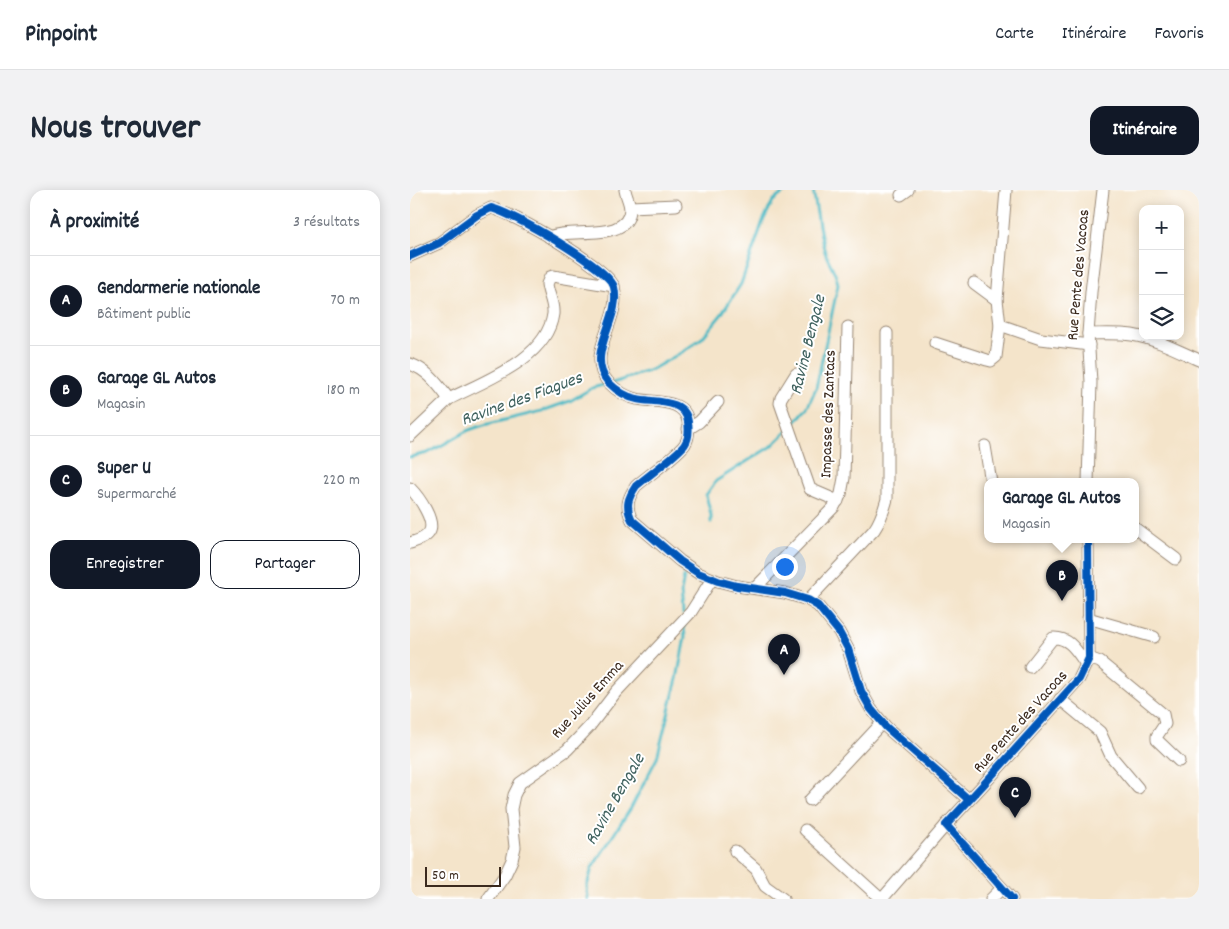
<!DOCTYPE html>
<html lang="fr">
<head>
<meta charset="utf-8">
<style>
	:root { --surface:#fff; --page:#f2f2f3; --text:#1f2937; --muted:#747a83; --line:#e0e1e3; --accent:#111827 }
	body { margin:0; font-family:Dekko,sans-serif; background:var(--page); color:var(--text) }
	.controls { position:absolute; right:15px; top:15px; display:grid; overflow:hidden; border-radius:10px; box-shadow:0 2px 12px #0003 }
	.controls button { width:45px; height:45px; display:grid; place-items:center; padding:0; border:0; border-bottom:1px solid var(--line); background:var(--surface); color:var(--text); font:25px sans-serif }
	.scale { position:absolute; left:15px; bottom:12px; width:76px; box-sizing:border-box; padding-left:5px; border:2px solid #3b2a1e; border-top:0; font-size:14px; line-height:18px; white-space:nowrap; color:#3b2a1e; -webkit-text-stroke:4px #fff; paint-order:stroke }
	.you { position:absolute; left:374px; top:376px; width:18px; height:18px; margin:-12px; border:4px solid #fff; border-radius:50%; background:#1a73e8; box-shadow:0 0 0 8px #1a73e833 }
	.badge { display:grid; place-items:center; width:32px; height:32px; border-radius:50%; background:var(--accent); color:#fff; font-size:16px; font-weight:700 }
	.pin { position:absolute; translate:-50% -41px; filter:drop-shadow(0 1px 2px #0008) }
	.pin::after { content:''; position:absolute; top:26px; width:18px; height:15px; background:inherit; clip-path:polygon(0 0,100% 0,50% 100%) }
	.popup { position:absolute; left:574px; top:288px; width:155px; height:65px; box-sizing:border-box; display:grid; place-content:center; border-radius:10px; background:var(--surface); filter:drop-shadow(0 1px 4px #0005); font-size:16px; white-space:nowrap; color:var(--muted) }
	.popup b { font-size:19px; color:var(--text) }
	.popup::after { content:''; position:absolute; left:50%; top:100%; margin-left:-10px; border:10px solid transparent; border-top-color:var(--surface) }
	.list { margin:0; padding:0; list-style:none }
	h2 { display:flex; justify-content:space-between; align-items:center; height:65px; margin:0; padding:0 20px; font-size:21px }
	h2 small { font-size:16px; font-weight:400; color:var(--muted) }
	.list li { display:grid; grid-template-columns:32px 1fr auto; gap:15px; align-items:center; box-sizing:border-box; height:90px; padding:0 20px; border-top:1px solid var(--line) }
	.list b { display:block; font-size:19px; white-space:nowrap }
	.list p { margin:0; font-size:16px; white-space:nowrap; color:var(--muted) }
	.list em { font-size:16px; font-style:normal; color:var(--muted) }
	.actions { display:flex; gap:10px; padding:15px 20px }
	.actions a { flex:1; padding:11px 0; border:1px solid var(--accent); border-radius:15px; text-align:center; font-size:18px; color:var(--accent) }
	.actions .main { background:var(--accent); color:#fff }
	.icon { flex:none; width:28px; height:28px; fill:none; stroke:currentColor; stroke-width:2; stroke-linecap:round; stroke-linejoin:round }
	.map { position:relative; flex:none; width:789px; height:709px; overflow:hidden; border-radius:15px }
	header { display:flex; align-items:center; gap:30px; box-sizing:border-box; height:70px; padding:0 25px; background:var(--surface); border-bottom:1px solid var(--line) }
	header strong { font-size:24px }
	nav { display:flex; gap:28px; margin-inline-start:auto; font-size:18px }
	.intro { display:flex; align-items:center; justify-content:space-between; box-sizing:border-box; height:120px; padding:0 30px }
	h1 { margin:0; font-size:35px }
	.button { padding:12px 22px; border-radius:15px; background:var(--accent); color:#fff; font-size:18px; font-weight:700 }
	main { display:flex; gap:30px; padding:0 30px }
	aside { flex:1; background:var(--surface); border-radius:15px; box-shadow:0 2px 12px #0003 }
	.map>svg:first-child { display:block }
</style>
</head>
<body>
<header>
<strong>Pinpoint</strong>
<nav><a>Carte</a><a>Itinéraire</a><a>Favoris</a></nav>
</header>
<div class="intro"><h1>Nous trouver</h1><a class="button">Itinéraire</a></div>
<main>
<aside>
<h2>À proximité<small>3 résultats</small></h2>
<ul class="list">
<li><span class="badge">A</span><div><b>Gendarmerie nationale</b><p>Bâtiment public</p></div><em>70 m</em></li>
<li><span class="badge">B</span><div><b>Garage GL Autos</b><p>Magasin</p></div><em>180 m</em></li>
<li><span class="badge">C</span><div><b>Super U</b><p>Supermarché</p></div><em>220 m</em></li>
</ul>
<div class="actions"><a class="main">Enregistrer</a><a>Partager</a></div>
</aside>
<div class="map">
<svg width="789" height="709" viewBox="0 0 789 709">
	<rect width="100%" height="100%" fill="#fff"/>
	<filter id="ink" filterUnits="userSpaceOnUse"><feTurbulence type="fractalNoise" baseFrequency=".02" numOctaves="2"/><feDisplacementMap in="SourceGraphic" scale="10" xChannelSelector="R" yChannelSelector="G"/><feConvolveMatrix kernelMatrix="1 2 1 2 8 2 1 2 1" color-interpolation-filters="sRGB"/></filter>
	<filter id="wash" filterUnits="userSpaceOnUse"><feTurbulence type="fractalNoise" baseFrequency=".0096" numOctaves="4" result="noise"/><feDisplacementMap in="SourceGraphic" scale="20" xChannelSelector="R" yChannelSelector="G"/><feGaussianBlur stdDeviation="1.12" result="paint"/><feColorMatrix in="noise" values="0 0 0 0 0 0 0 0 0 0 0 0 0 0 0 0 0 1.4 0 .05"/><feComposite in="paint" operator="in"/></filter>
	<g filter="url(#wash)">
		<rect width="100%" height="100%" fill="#f4e4ca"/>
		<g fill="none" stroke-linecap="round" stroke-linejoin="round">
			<g stroke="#4bb9c4" stroke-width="3">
				<polyline points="203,193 241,180 274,161 292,148 311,125 331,94 353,31 363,11 377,0"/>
				<path d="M381,237L397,218L406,198L428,95C427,83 419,74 415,62C409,42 407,21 403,0"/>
				<polyline points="0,267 18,263 59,240 74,235 132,221 160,211 182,198 197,194"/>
				<polyline points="301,332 301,325 296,305 306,291 363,255 377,241"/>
				<polyline points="273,424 271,402 274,387"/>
				<polyline points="178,709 177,696 182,678 221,618 247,568 267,489 275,447 274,435"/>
			</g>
		</g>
	</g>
	<g filter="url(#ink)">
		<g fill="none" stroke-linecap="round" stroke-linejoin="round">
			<defs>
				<g id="minor">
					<polyline points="491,5 498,0"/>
					<polyline points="220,17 266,15"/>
					<path d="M139,47C161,37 219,53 220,19C220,13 216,6 215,0"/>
					<path d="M0,66L29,53L67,25L81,18C101,22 199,78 204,97C212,129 174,164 198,192C206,200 215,207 227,209C244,213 275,208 278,232C279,239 279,248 275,254C271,262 235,288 226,296C218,308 215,316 222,330L270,371L288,383L308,391L327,396L375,403L398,410L408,416L429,442L438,459L451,501L461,519L476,537L558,609"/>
					<polyline points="564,93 587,110"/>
					<polyline points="590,135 631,149 679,155"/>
					<path d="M678,144C693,144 708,143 722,145C746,149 767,160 789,170"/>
					<polyline points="525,153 577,170 581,171 586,167 590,135 587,110 596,0"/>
					<path d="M0,174C18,180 28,195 39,209C74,191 137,169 143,124C144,113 138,104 137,94L140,87L143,86L204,96"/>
					<polyline points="386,184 371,208 370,213 400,299 428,311"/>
					<polyline points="278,239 289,232 308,212"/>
					<polyline points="0,246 39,209"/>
					<polyline points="575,256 581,292"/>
					<polyline points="678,292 681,192 678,144 681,102 693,0"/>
					<path d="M0,298C8,306 28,333 18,344C14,349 6,351 0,353"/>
					<polyline points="726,339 766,369"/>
					<polyline points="345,398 424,317 431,304 434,288 438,137"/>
					<path d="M398,410L464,340C471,330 474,320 477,309V143"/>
					<polyline points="678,428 744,447"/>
					<polyline points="679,468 690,472 753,524 755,534 747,546 747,550 769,571"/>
					<path d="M620,477L643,448C660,447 667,462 676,474"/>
					<polyline points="650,509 690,542 701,566 728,598"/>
					<polyline points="400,610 472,533"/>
					<polyline points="395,640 471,709"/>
					<polyline points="325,661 346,679 355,696 373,709"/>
					<polyline points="78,709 95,685 102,670 105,657 101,619 104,605 110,593 157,560 179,537 206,502 281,422 302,389"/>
					<polyline points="472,709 536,635"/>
					<polyline points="581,709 592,698"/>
					<polyline points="602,709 536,635 574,594 669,489 679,468 678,350"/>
				</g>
			</defs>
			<use href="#minor" stroke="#988774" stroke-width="13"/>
			<use href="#minor" stroke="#fff" stroke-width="11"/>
			<defs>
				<g id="cycleway">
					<path d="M0,66L29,53L67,25L81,18C101,22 199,78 204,97C212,129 174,164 198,192C206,200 215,207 227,209C244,213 275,208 278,232C279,239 279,248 275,254C271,262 235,288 226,296C218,308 215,316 222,330L270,371L288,383L308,391L327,396L375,403L398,410L408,416L429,442L438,459L451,501L461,519L476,537L558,609"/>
					<polyline points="602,709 536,635 574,594 669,489 679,468 678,350"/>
				</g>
			</defs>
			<use href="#cycleway" stroke="#fff" stroke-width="11"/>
			<use href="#cycleway" stroke="#0057b8" stroke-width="8"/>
		</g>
	</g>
	<g text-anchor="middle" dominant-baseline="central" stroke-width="4" stroke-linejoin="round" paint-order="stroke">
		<g font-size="16" fill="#3b2a1e" stroke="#fff">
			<text transform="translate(669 85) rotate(-85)">Rue Pente des Vacoas</text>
			<text transform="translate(419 224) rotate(-88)">Impasse des Zantacs</text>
			<text transform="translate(178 510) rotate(-48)">Rue Julius Emma</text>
			<text transform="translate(611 532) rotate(-48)">Rue Pente des Vacoas</text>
		</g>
		<g font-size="18" font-style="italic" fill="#416360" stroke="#fff">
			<text transform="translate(399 155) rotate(-76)">Ravine Bengale</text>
			<text transform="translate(112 210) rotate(-20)">Ravine des Fiagues</text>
			<text transform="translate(206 610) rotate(-60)">Ravine Bengale</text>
		</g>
	</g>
</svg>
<div class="controls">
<button>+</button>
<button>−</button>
<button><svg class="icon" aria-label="layers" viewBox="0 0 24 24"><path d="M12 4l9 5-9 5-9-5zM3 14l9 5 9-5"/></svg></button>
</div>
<div class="scale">50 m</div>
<div class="you"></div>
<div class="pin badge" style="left:374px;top:485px">A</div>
<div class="pin badge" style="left:652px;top:411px">B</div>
<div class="popup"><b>Garage GL Autos</b>Magasin</div>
<div class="pin badge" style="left:605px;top:628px">C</div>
</div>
</main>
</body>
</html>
